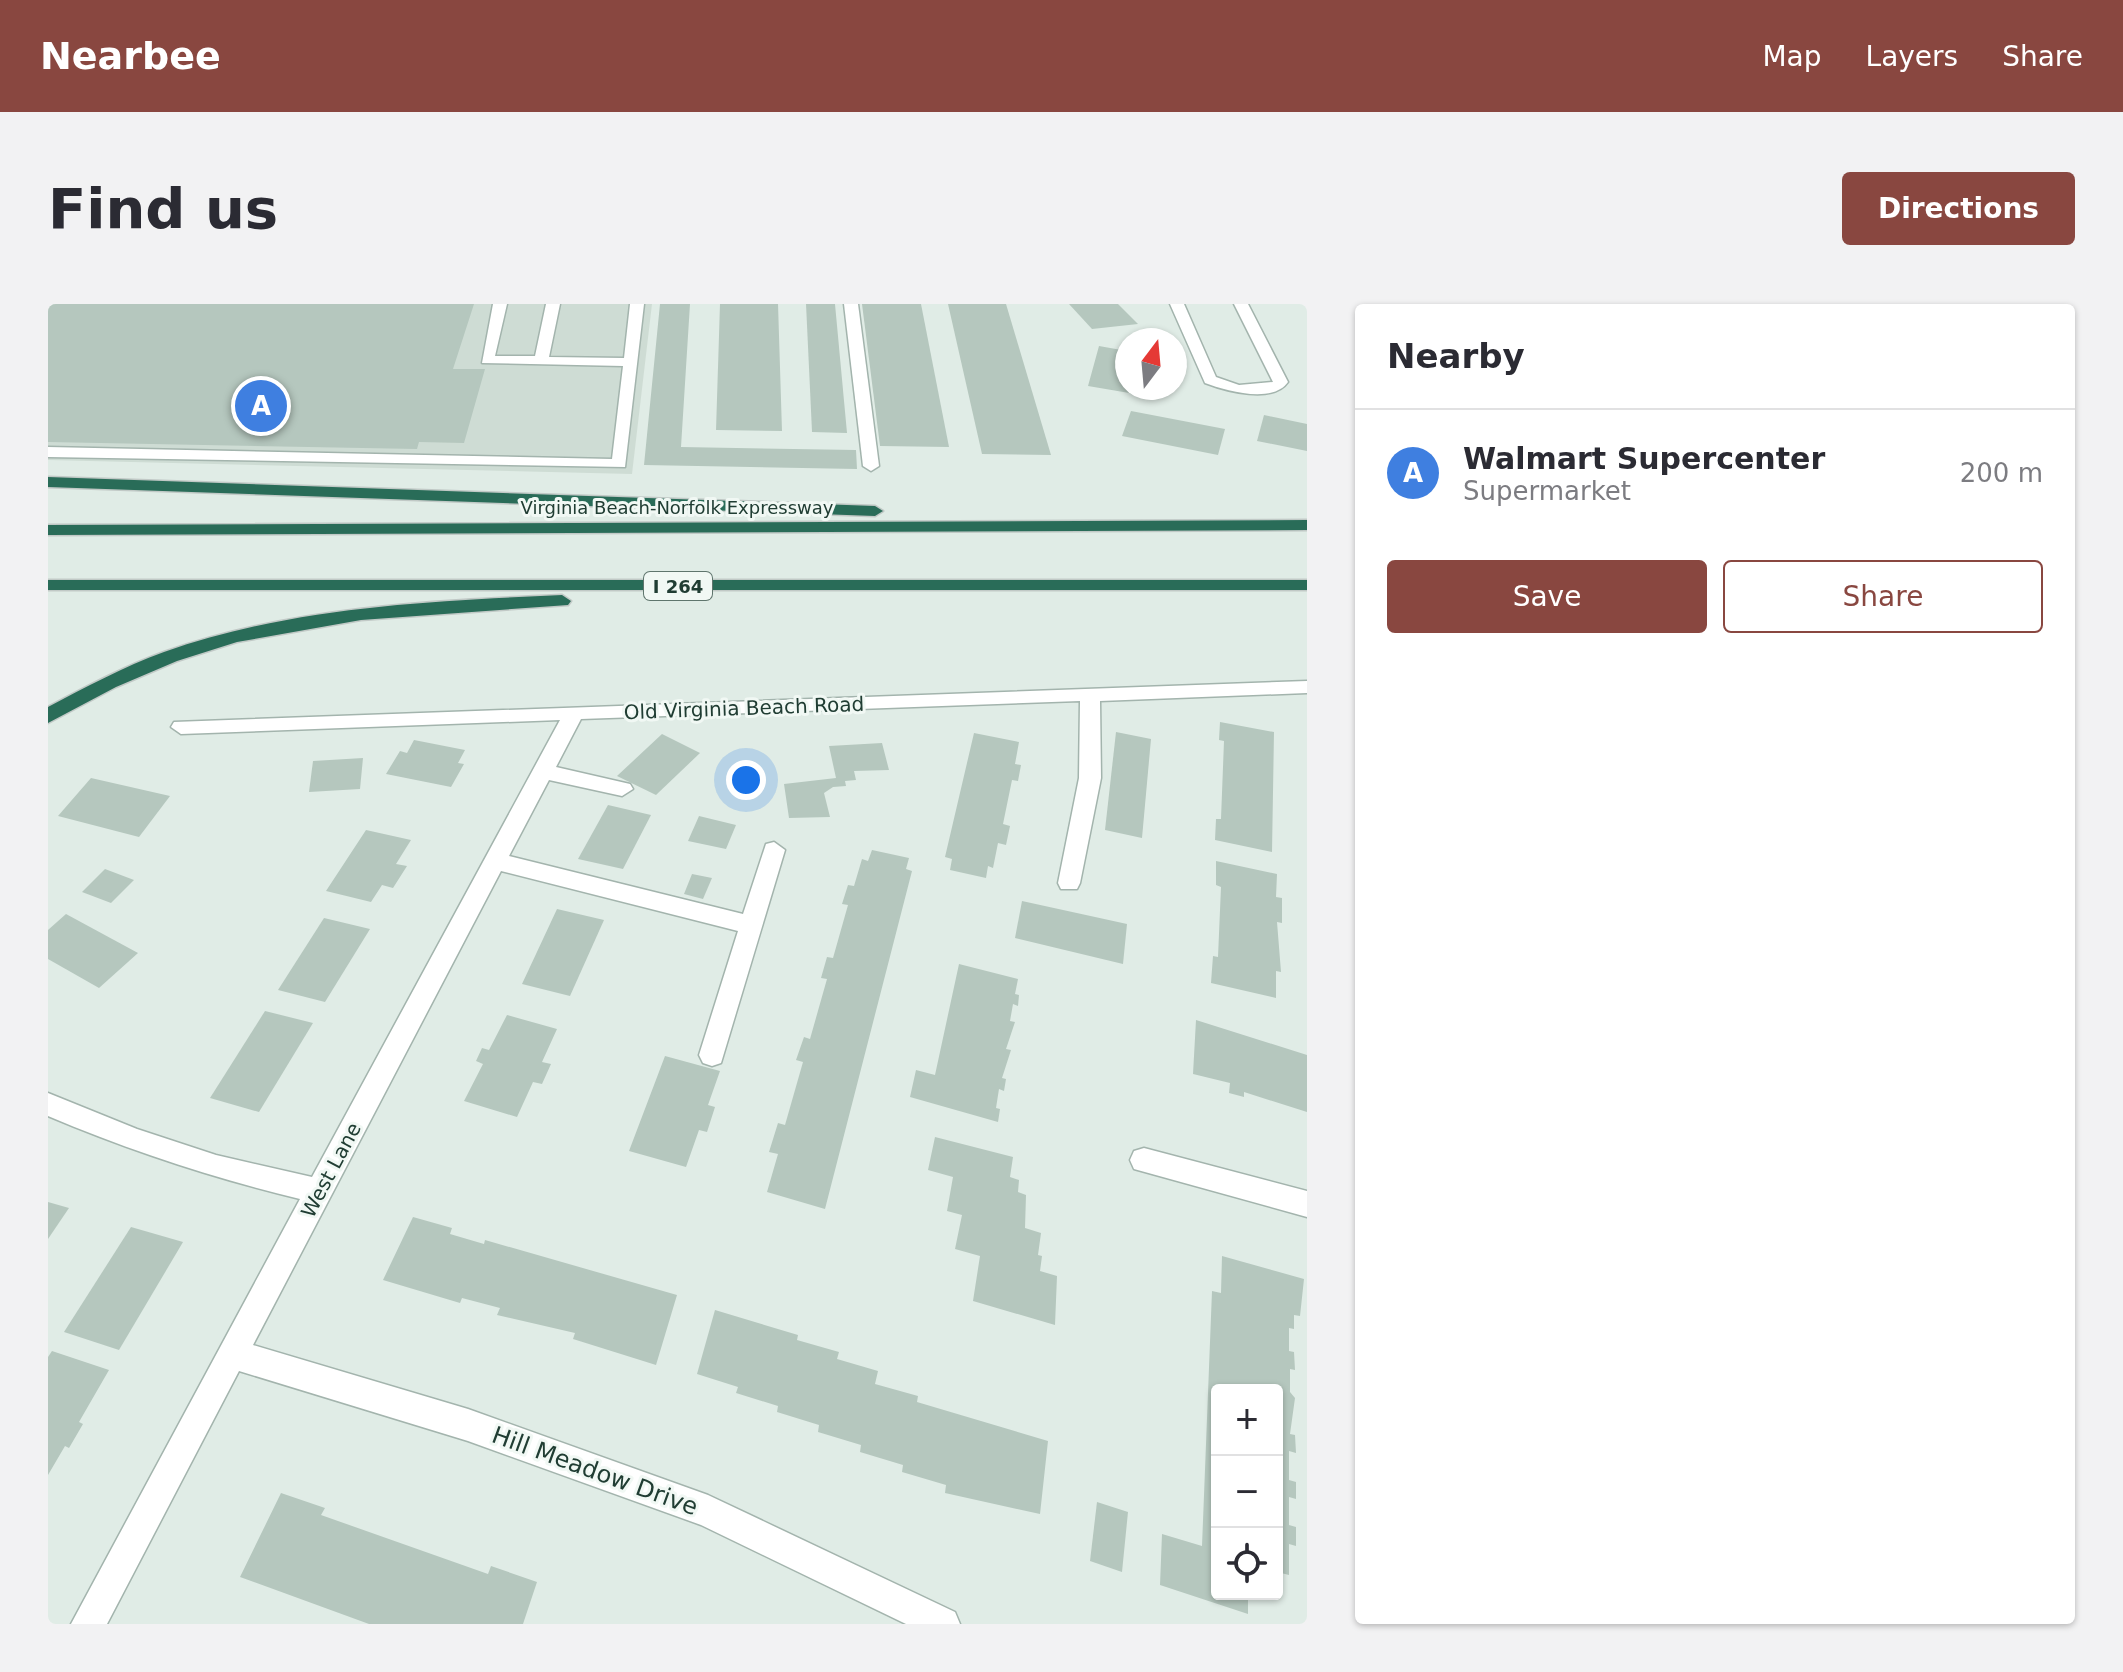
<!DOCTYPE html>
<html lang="en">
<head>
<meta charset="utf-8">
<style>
	:root { --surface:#fff; --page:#f2f2f3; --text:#2b2b33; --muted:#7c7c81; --line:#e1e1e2; --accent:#894740 }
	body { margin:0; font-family:"DejaVu Sans",sans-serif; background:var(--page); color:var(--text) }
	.controls { position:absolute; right:24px; bottom:24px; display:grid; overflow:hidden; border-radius:8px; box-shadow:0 2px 6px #0004 }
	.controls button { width:72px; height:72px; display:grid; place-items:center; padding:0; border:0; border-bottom:2px solid var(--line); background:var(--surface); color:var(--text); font:40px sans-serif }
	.compass { position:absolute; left:1067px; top:24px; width:72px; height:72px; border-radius:50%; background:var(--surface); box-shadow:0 2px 6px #0004; rotate:16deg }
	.you { position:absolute; left:698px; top:476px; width:28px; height:28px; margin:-20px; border:6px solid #fff; border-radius:50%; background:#1a73e8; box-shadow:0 0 0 12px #1a73e833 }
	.badge { display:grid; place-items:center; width:52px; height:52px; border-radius:50%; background:var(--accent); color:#fff; font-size:26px; font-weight:700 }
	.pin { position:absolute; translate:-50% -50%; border:4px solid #fff; box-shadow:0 2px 8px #0006 }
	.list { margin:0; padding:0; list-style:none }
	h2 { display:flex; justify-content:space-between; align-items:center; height:104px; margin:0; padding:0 32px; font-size:34px }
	h2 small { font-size:26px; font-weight:400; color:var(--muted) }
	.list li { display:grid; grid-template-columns:52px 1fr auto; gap:24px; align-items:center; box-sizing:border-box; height:128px; padding:0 32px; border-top:2px solid var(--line) }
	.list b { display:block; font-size:30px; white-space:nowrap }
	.list p { margin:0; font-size:26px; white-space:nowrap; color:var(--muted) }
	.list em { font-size:26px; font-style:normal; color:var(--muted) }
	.actions { display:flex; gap:16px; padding:24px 32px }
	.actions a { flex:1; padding:18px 0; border:2px solid var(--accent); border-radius:8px; text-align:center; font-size:28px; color:var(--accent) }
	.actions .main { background:var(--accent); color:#fff }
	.icon { flex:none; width:44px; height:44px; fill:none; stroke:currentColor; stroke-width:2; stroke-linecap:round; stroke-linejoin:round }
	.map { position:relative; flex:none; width:1259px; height:1320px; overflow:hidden; border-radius:8px }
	header { display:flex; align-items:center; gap:48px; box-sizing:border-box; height:112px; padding:0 40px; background:var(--accent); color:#fff }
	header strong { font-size:38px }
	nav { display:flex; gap:44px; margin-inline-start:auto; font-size:28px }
	.intro { display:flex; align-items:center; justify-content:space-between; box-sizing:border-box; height:192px; padding:0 48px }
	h1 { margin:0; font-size:56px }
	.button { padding:20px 36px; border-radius:8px; background:var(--accent); color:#fff; font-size:28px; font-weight:700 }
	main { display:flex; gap:48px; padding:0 48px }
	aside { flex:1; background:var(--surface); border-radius:8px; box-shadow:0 2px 6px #0004 }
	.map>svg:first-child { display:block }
</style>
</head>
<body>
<header>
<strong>Nearbee</strong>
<nav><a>Map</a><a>Layers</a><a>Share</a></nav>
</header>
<div class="intro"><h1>Find us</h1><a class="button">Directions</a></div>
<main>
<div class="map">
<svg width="1259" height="1320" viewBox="0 0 1259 1320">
	<rect width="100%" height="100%" fill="#e0ece6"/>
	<polygon fill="#cedcd4" points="0,0 604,0 584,170 0,156"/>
	<g fill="#b5c7be">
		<polygon points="0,0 426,0 405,65 437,65 416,139 371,138 369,145 0,138"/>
		<polygon points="612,0 642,0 633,143 808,146 809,165 596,161"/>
		<polygon points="672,0 730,0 734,127 668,126"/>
		<polygon points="758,0 787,0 799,129 764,128"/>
		<polygon points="814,0 873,0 901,143 832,142"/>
		<polygon points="900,0 958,0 1003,151 934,150"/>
		<polygon points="1021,0 1070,0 1090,20 1044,25"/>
		<polygon points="1051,42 1079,47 1079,84 1094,84 1093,91 1040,82"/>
		<polygon points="1083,107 1177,125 1170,151 1074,132"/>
		<polygon points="1216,111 1259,120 1259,147 1209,137"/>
		<polygon points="1172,418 1226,428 1224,548 1167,536 1168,515 1173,515 1176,437 1171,436"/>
		<polygon points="1068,428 1103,435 1094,534 1057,526"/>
		<polygon points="926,429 971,438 967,460 973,461 970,477 964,476 955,520 962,522 958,541 950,539 945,564 940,562 938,574 902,566 904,555 897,553"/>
		<polygon points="614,430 652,449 608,491 569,472"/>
		<polygon points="366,436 417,446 410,459 416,460 403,483 338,470 352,447 359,449"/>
		<polygon points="834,439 841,466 806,467 808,476 797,477 798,482 785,483 776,489 782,513 741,514 736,480 788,474 781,442"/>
		<polygon points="315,454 312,485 261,488 265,457"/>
		<polygon points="43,474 122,492 91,533 10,512"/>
		<polygon points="560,501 603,511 575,565 530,555"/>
		<polygon points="651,512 688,521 678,545 640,537"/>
		<polygon points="318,526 363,536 348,560 359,562 345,584 334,581 323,598 278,587"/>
		<polygon points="824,546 861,554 858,565 864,567 777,905 719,888 730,850 721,848 730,819 737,821 755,758 748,756 756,733 762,735 779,675 773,674 779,653 785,654 800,601 794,600 800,581 806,582 814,555 820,557"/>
		<polygon points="1168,557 1229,570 1228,593 1234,594 1234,619 1229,618 1233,668 1228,667 1228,694 1163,679 1165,652 1170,653 1173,583 1168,581"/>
		<polygon points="57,565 86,576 63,599 34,588"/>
		<polygon points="644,570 664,574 655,595 636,590"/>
		<polygon points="974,597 1079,620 1075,660 967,634"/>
		<polygon points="509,605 556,616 522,692 474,680"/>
		<polygon points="18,610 90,649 51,684 0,655 0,626"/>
		<polygon points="276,614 322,625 277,698 230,686"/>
		<polygon points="911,660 970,675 967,690 971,691 970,702 965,700 962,717 967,718 958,745 963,746 954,774 958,775 956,787 951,785 948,804 952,805 950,818 862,793 868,766 887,771"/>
		<polygon points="217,707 265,719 211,808 162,794"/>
		<polygon points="459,711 509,725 494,758 503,760 494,780 485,778 469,813 416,797 435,760 428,757 434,744 441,746"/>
		<polygon points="1148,716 1259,751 1259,808 1196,788 1196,793 1181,789 1182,779 1145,770"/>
		<polygon points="617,752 672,767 660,801 667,803 659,828 651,826 638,863 581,847"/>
		<polygon points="887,833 965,853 962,873 971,876 970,888 978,891 977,924 993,929 990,951 994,952 992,967 1009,972 1007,1021 925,997 932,952 907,945 914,911 899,907 905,873 880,866"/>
		<polygon points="0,898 21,904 0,935"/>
		<polygon points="365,913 404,924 402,930 436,940 437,936 629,991 608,1061 525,1035 527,1029 449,1011 452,1004 414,994 412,999 335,976"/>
		<polygon points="83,923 135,938 71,1046 16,1028"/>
		<polygon points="1174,952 1256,975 1252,1012 1246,1011 1246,1025 1241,1024 1241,1047 1246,1048 1247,1066 1242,1065 1242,1088 1247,1094 1242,1130 1247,1131 1248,1149 1241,1147 1241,1176 1248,1178 1248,1195 1241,1193 1241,1221 1248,1223 1248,1242 1241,1240 1241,1271 1229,1268 1229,1086 1169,1086 1169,1290 1200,1290 1200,1310 1112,1281 1114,1230 1154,1242 1164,987 1173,989"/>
		<polygon points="667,1006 750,1031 749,1036 791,1048 789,1055 830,1067 827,1080 870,1092 869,1098 1000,1137 992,1210 897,1189 898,1181 854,1168 855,1161 812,1148 813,1141 770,1128 771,1121 729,1108 730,1102 688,1089 690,1083 649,1070"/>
		<polygon points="4,1047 61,1066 31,1118 35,1120 21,1144 17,1142 0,1171 0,1053"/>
		<polygon points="233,1189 277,1204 273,1211 440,1270 443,1262 489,1278 475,1320 321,1320 192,1273"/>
		<polygon points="1049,1198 1080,1208 1074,1268 1042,1257"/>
	</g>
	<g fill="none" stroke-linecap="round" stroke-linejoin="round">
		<defs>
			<g id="minor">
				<polygon points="445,0 459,0 447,52 487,52 498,0 512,0 501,53 576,54 582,0 596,0 577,163 0,153 0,143 564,155 575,62 434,59"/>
				<polygon points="796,0 810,0 831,162 823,167 815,162"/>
				<path d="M1122,0H1136L1168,73L1191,81L1225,78L1186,0H1200L1240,78C1225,100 1178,87 1157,79Z"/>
				<path d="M1259,377V389L1052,397L1053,474L1032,579L1029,585H1013L1010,579L1031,474L1032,397L533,415L508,463L582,480L585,485L574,492L501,476L461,552L695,610L718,540L726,538L737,546L673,759L664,762L655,759L651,751L690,627L453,567L205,1041L420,1105L660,1191L907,1308L912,1320H858L653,1221L420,1137L191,1067L59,1320H23L252,895C165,874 83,847 0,812V789L89,825L168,851L264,873L512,416L133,430L123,423L126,418Z"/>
				<polygon points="1096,844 1259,887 1259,913 1086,865 1082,856 1086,847"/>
			</g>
			<g id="highway">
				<polygon points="0,173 827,202 835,207 827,212 0,183"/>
				<polygon points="1259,216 1259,226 0,231 0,221"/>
				<rect x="0" y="276" width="1259" height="10"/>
				<path d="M514,291L523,297L520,301L313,316L189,338L129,357L68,383L0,419V403C38,383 75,363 116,348C243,303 380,297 514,291Z"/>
			</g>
		</defs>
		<use href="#minor" stroke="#a3b4ad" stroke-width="3"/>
		<use href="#highway" stroke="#c1c9c6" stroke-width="3"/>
		<use href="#minor" fill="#fff" fill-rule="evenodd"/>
		<use href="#highway" fill="#296c58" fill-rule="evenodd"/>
	</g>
	<g text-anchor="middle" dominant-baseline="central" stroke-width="6" stroke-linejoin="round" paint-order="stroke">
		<g font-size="18" fill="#203d33" stroke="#f1f8f4">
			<text x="629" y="203">Virginia Beach-Norfolk Expressway</text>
		</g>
		<rect fill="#f1f8f4" stroke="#5f756d" stroke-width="2" x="596" y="268" width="68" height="28" rx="6"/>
		<g font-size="18" font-weight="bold" fill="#203d33">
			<text x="630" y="282">I 264</text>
		</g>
		<g font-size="20" fill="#203d33" stroke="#f1f8f4">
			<text transform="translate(696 404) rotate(-2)">Old Virginia Beach Road</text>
			<text transform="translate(283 866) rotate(-62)">West Lane</text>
		</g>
		<g font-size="24" fill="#203d33" stroke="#f1f8f4">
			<text transform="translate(547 1167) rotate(20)">Hill Meadow Drive</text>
		</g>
	</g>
</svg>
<div class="controls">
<button>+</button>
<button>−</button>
<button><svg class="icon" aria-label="locate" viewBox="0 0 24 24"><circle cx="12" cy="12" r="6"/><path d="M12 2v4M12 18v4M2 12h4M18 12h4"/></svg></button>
</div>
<svg class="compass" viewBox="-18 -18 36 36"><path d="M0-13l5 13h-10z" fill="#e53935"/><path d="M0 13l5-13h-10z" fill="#7c7c81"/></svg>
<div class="you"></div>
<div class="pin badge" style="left:213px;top:102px;background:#3f7fe0">A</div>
</div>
<aside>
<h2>Nearby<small></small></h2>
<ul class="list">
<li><span class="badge" style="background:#3f7fe0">A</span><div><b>Walmart Supercenter</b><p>Supermarket</p></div><em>200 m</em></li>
</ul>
<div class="actions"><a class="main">Save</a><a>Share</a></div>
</aside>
</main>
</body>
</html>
